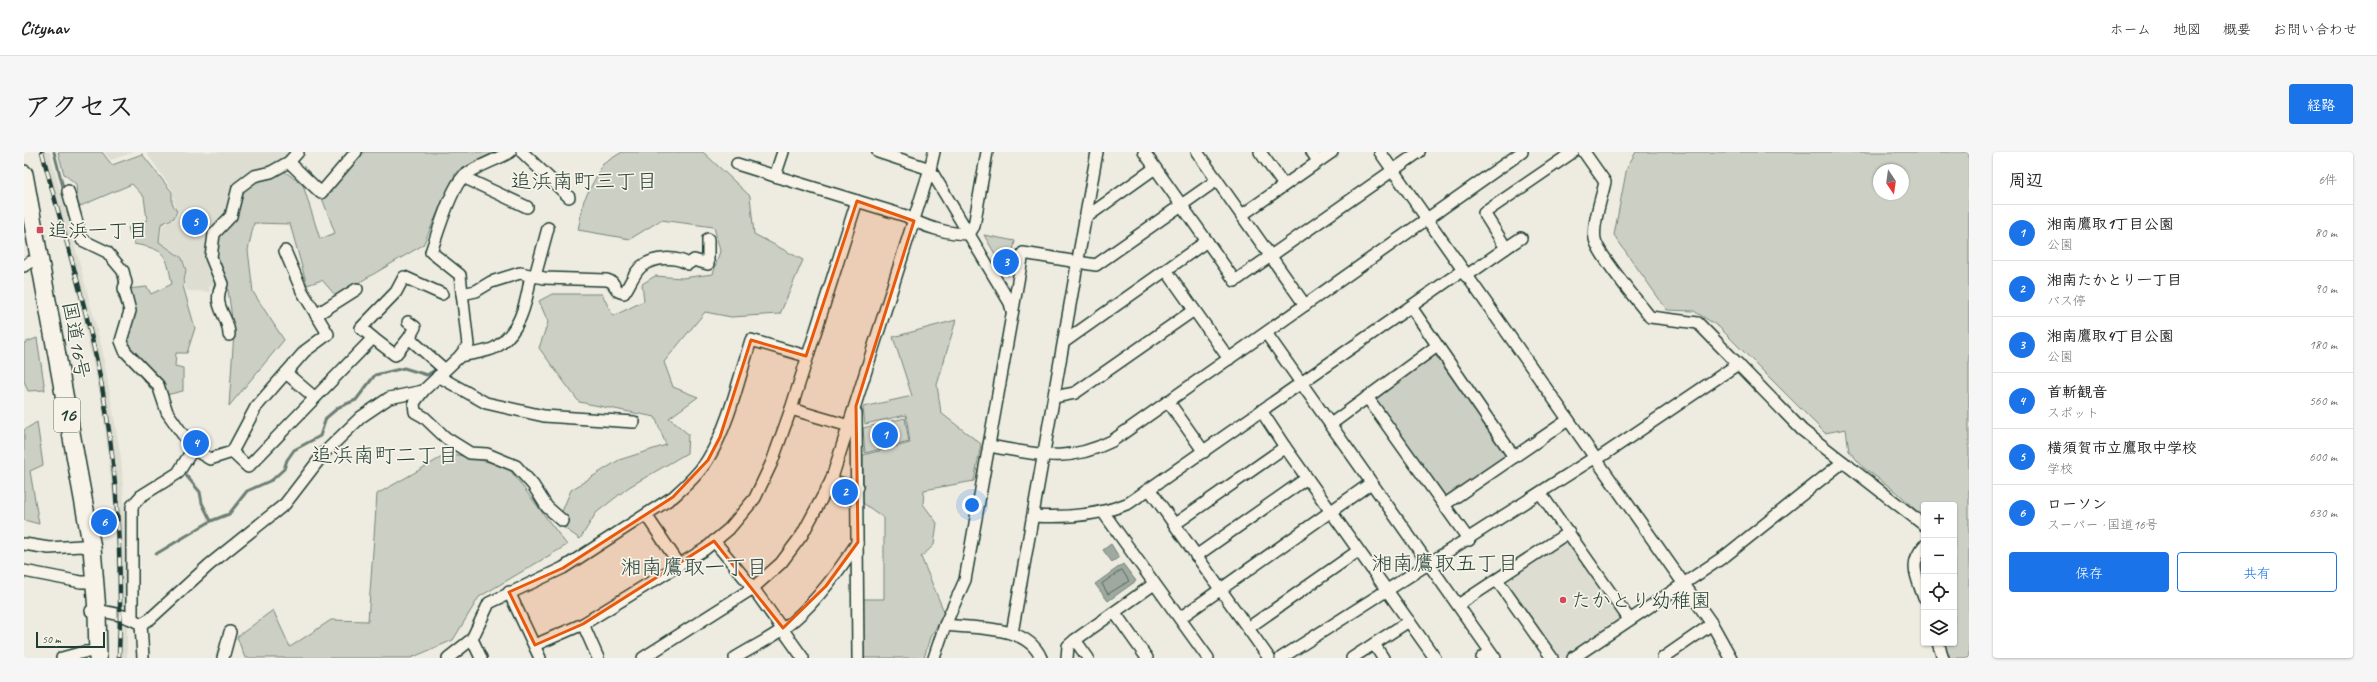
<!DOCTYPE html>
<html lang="ja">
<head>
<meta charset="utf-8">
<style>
	:root { --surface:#fff; --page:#f6f6f6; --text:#222; --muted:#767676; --line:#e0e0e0; --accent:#1a73e8 }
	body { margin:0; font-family:Caveat,"Klee One",sans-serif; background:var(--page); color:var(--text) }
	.controls { position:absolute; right:12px; bottom:12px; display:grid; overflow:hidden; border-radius:4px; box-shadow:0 1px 3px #0004 }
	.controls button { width:36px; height:36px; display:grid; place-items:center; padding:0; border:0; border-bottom:1px solid var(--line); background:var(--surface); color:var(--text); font:20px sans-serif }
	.compass { position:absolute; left:1849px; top:12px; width:36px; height:36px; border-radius:50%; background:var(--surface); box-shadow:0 1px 3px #0004; rotate:167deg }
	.scale { position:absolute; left:12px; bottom:10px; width:69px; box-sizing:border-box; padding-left:4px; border:2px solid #1f3d34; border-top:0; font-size:11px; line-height:14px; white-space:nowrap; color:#1f3d34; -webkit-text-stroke:3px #f7f3e8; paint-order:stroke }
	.you { position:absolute; left:948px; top:353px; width:14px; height:14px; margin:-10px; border:3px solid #fff; border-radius:50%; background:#1a73e8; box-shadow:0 0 0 6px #1a73e833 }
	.badge { display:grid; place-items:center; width:26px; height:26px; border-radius:50%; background:var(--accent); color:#fff; font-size:13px; font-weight:700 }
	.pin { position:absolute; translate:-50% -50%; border:2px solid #fff; box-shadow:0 1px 4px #0006 }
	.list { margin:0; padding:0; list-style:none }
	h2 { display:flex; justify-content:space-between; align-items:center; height:52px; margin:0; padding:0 16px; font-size:17px }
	h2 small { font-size:13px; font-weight:400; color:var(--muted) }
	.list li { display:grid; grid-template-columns:26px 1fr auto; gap:12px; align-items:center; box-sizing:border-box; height:56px; padding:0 16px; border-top:1px solid var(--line) }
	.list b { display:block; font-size:15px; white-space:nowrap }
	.list p { margin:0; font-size:13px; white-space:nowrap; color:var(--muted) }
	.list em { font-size:13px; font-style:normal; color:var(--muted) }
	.actions { display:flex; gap:8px; padding:12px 16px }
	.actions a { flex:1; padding:9px 0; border:1px solid var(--accent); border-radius:4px; text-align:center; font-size:14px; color:var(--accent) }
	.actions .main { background:var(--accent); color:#fff }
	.icon { flex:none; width:22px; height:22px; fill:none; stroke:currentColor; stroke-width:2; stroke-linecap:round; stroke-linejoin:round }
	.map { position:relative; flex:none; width:1945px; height:506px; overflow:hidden; border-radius:4px }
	header { display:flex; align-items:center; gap:24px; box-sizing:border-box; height:56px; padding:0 20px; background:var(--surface); border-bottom:1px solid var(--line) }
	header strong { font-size:19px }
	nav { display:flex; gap:22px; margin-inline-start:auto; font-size:14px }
	.intro { display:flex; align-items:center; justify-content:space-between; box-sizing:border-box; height:96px; padding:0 24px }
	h1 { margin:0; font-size:28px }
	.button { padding:10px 18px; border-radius:4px; background:var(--accent); color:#fff; font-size:14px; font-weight:700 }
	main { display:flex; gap:24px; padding:0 24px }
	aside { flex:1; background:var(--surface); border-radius:4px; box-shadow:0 1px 3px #0004 }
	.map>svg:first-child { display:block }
</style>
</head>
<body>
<header>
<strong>Citynav</strong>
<nav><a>ホーム</a><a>地図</a><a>概要</a><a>お問い合わせ</a></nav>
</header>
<div class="intro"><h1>アクセス</h1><a class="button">経路</a></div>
<main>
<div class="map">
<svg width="1945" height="506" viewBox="0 0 1945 506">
	<rect width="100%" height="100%" fill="#eeece1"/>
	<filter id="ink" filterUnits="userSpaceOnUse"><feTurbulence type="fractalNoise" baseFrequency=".025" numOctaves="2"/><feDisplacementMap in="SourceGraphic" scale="8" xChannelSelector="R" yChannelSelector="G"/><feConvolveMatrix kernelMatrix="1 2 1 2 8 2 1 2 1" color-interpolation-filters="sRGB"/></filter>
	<g filter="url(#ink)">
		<g fill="#ddddd2">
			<polygon points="16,0 26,0 78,196 97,306 105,418 104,462 94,460 91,364 78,253 54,144"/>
			<polygon points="80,0 110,0 87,8"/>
			<polygon points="122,0 269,0 261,9 196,133 185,135 186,140 163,139 160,132 163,117 159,106 136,90 139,73 151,67 155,60 150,51 149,39"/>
			<polygon points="1544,383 1603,465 1545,506 1530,506 1475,430"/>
			<polygon points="93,467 103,469 103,506 92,506"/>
		</g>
		<g fill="#cccfc4" stroke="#76867c" fill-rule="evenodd">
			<path d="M34,0H78L88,13L118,2L148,40V51L153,59L150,66L137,72L135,90L158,106L162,118L159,134L171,176L163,201H152L151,214L159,216V239L142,243L139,230L102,197L103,137L123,135L127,142L148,132C142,101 142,98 110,92L104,76L123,68L120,45L108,32L54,55L52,32L40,22Z"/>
			<polygon points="340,0 472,0 432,20 399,93 312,144 298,128 283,133 266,72 230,71 224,98 229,140 260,188 205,254 210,180 203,131 191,105 193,85 217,39 231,28 260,19 279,33 296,87 311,81 298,46"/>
			<polygon points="598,0 679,0 726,44 730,82 779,108 756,162 707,165 681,160 640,210 649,235 674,245 645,266 664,282 663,301 605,335 572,361 556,387 533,371 547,338 595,308 642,293 631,265 555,250 515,196 524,170 515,149 528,142 578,142 589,164 620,149 618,132 631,124 658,126 689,122 696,99 690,75 637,68 606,87 554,78 560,48 579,12"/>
			<path d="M1612,0H1945V506H1923L1918,491H1930V353H1900V366L1874,341L1840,316L1825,299L1822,277L1801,281L1695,175L1670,159L1643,158L1590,83L1603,15ZM1855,18H1879V42H1855Z"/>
			<polygon points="960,83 991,89 984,124"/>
			<polygon points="932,168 913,233 917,261 957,292 950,329 900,338 899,352 913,371 910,393 897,405 921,462 906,485 900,506 839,506 839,447 860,447 860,366 839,351 839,303 886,291 882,263 841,272 839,255 888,244 869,185"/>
			<polygon points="13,186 21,238 4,239 0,229 0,191"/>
			<polygon points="1410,201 1483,303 1421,349 1350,246"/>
			<polygon points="881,266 885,290 841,301 839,276"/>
			<polygon points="13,270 19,313 6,319 15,372 0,368 0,278"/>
			<polygon points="425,301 483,314 543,393 455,445 429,488 387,506 221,506 213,485 249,458 266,495 307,468 344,469 353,342"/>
		</g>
		<g fill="#9fa99f" stroke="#6c7e74">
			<polygon points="1087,392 1095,405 1088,410 1079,398"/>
			<polygon points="1099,412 1112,429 1084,449 1071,432"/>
		</g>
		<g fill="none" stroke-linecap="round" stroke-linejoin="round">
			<polygon stroke="#52685f" stroke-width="1" points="1098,418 1105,429 1084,442 1078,432"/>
			<g stroke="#6c7e74" stroke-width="3">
				<polyline points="30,0 40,39"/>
				<polyline points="96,127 95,144 99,154"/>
				<polyline points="114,220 132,241"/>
				<polyline points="154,285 163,301"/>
				<polyline points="161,318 160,321 176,340 178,351 187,369"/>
				<polyline points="132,402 187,369 205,362 223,339 248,328 260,317 263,308 270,298 296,284 302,266 315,255 332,248 351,223 380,216 403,223 411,218"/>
			</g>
			<defs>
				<g id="minor">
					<polyline points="498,0 545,45"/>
					<path d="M759,0L751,24L882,64C899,75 925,82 945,82L950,74L963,0"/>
					<polyline points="854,0 906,17 986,151 988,159"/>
					<polyline points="1120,0 1211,129 1395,0"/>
					<polyline points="1173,0 1281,153"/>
					<polyline points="1236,0 1260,33"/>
					<polyline points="1288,0 1294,9"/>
					<polyline points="1356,0 1688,472 1707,506"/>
					<path d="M1560,0L1581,30C1578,45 1568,72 1571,87C1573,101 1615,151 1626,165L1674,171L1778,278L1900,373"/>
					<polyline points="265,10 297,41 332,0"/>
					<polyline points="713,12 751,24"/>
					<polyline points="439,25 503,55"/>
					<polyline points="44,39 58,88 83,100 99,119 102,131 100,136 106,159 97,189 101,199 134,233 143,260 169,297 154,321 117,344 108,354 108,467"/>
					<polyline points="1218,63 1308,0"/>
					<polyline points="1061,66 1131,16"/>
					<polyline points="1482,96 1497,86"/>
					<polyline points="0,114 6,110"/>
					<polyline points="1142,118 1205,207"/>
					<polyline points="1442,124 1482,96 1460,61 1549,0"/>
					<path d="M438,142L452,139L467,130L496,121L520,126L583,128L588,130L594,139L600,141C606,133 610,120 618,114C630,105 652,104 664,112L670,108L684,112V87"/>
					<polyline points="1387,155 1490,305"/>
					<polyline points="292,163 333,137"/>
					<polyline points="384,170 391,175 385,186"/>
					<polyline points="1242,181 1471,506"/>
					<path d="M205,183C205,162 187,156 198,132L187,105L190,82L207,64L214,36L230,24L247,20L265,10L274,0"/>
					<polyline points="349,186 371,203 385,186 420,217"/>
					<polyline points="1040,190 1183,89"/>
					<path d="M436,204C446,201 463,201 472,195C495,181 502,153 506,128L511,124L524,76"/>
					<polyline points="262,221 290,245"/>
					<polyline points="414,224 462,251 520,264 610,270"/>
					<polyline points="399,239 390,251 391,260 400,265 422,286 446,301 463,302 492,314 509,333 523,355 539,369"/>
					<polyline points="1030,245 1051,241 1170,158"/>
					<polyline points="1343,245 1445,388"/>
					<polyline points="1144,249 1180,300"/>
					<polyline points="767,257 825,274"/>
					<polyline points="1238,260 1261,295 1411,506"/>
					<polyline points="832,261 834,506"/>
					<polyline points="1307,272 1413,194"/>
					<path d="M965,294C1013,302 1042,312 1088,289L1498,0"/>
					<polyline points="169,297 186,307 208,300 232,255 281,199 304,182 278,139 261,99"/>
					<polyline points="208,300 224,315 349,186 337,176 372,140 380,125 418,142"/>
					<polyline points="1572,308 1714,212"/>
					<polyline points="807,329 834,335"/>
					<polyline points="1126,338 1245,506"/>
					<polyline points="1517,342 1605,467"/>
					<polyline points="1420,353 1544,268"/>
					<polyline points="1079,360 1184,506"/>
					<polyline points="622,363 655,412"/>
					<path d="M1009,364C1042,366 1074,364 1105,351L1439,118"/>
					<polyline points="1151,372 1261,295"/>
					<polyline points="690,389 729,436 779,506"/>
					<polyline points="0,392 25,396 57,394 68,396"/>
					<path d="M1900,394C1884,412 1893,425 1900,446"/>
					<polyline points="1172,404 1283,326"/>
					<polyline points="0,419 57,430 71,430"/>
					<polyline points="1473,428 1528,506"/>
					<polyline points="485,440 516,506"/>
					<polyline points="1434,453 1545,380"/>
					<path d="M67,459C83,458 103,464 117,472L126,467L185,413L261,352L301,300L337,265L365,246L399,239L436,204L444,193L436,123L407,100C413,83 427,35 440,24C454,13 471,9 486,0"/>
					<polyline points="1091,461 1123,506"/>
					<polyline points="1156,466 1347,331"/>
					<polyline points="117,472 119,506"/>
					<polyline points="559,472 574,506"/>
					<path d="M921,473C951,477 1003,472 1017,506"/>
					<polyline points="1224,476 1334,399"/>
					<polyline points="988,481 1073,0"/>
					<polyline points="448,487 457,506"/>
					<polyline points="1051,488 1064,506"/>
					<polyline points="1914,491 1919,506"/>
					<polyline points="1350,492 1359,506"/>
					<polyline points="511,493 559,472 681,397 705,377 731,346 748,310 767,257 833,49"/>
					<polyline points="38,506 60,500 74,500"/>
					<polyline points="199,506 206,480"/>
					<path d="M424,506L448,487L465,451L539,416L649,345C661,334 675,322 684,307C705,273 715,226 727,188L782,204"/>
					<polyline points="619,506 729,436 757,411 778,383 807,329 906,17 910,0"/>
					<path d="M711,506C727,496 744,488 759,477C789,455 813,422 833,391"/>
					<polyline points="910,506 921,473 941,428 999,101 1072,113 1193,28"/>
					<polyline points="1043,506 1044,494 1051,488 1130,432"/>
					<polyline points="1257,506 1570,306"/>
					<polyline points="1328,506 1385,469"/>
					<polyline points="1458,506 1466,500"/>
					<polyline points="1549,506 1701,404 1819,310"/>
					<polyline points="1639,506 1688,472"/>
				</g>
				<polyline id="highway" points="0,22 68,396 73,459 74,506"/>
			</defs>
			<use href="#minor" stroke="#1f3d34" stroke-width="14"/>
			<use href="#highway" stroke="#1f3d34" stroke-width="20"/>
			<use href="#minor" stroke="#f7f3e8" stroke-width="11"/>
			<use href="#highway" stroke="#f7f3e8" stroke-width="17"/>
			<defs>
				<path id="rail" d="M18,0C40,84 67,167 81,252C95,337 98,421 95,506"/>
			</defs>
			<use href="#rail" stroke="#1f3d34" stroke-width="4.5"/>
			<use href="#rail" stroke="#f7f3e8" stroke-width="3" stroke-dasharray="9" stroke-linecap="butt"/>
		</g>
	</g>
	<path fill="#e8590c" fill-opacity="0.2" stroke="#e8590c" stroke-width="3" stroke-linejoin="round" d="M833,49L890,69L832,254L834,390L802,434L759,476L690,389L559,472L511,493L485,440L539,416L649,345L684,308L696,285L727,188L782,204Z"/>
	<g fill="#d1495b" stroke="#f7f3e8" stroke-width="1.5">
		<rect x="12" y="74" width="8" height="8" rx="2"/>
		<circle cx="1539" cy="448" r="4"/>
	</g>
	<g text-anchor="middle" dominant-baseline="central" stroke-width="3.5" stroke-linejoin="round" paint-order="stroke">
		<rect fill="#f7f3e8" stroke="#60746a" stroke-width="1" x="30" y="246" width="26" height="34" rx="3"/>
		<g font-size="19" font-weight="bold" fill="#1f3d34">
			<text x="43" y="263">16</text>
		</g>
		<g font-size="20" fill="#1f3d34" stroke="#f7f3e8" text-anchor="start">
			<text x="24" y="78">追浜一丁目</text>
			<text x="1547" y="448">たかとり幼稚園</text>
		</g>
		<g font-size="20" fill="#1f3d34" stroke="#f7f3e8">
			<text transform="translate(52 188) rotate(80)">国道16号</text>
		</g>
		<g font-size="21" fill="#1f3d34" stroke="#f7f3e8">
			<text x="560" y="29">追浜南町三丁目</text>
			<text x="361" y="303">追浜南町二丁目</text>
			<text x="1421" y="411">湘南鷹取五丁目</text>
			<text x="670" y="415">湘南鷹取一丁目</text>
		</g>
	</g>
</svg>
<div class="controls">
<button>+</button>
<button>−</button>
<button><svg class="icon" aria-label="locate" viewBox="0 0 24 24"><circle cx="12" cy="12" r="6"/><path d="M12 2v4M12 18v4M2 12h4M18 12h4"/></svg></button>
<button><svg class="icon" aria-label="layers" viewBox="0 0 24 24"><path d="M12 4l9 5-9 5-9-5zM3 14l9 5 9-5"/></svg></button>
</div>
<svg class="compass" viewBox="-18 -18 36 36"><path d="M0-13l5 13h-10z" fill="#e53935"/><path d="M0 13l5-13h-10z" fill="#767676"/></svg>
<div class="scale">50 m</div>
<div class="you"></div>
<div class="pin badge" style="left:861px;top:283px">1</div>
<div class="pin badge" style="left:821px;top:340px">2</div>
<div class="pin badge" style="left:982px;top:110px">3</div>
<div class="pin badge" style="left:172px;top:291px">4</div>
<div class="pin badge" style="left:171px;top:70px">5</div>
<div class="pin badge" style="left:80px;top:370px">6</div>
</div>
<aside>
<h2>周辺<small>6件</small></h2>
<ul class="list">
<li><span class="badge">1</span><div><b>湘南鷹取1丁目公園</b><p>公園</p></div><em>80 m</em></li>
<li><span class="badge">2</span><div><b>湘南たかとり一丁目</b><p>バス停</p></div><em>90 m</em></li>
<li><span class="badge">3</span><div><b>湘南鷹取4丁目公園</b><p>公園</p></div><em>180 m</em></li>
<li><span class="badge">4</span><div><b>首斬観音</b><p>スポット</p></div><em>560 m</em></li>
<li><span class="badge">5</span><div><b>横須賀市立鷹取中学校</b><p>学校</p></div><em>600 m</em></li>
<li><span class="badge">6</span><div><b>ローソン</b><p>スーパー · 国道16号</p></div><em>630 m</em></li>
</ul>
<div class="actions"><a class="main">保存</a><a>共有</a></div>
</aside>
</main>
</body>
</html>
